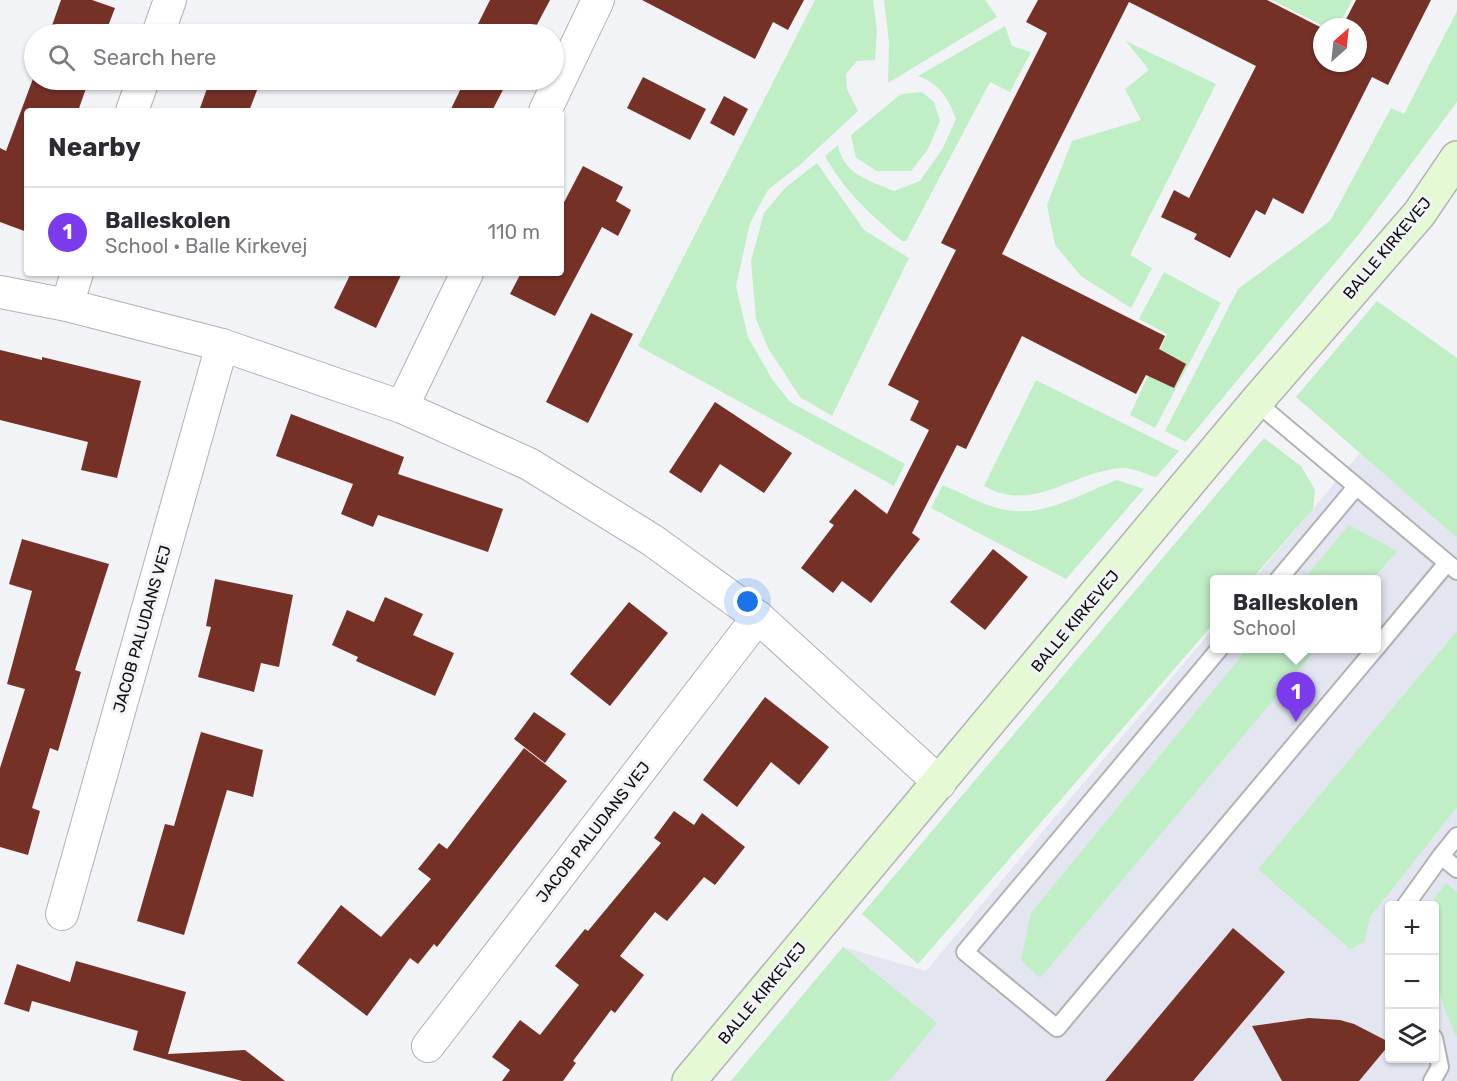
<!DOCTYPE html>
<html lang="en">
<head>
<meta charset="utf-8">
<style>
	:root { --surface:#fff; --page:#f7f7f7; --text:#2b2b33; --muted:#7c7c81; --line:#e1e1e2; --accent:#7c3aed }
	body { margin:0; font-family:Rubik,sans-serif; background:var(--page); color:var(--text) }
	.controls { position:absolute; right:18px; bottom:18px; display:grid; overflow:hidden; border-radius:6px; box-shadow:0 2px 4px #0004 }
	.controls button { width:54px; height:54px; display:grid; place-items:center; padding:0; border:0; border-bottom:2px solid var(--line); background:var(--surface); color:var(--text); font:30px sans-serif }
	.compass { position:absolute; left:1313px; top:18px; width:54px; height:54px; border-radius:50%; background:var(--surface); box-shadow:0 2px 4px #0004; rotate:27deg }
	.you { position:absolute; left:748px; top:602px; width:21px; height:21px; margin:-15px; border:4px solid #fff; border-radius:50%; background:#1a73e8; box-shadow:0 0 0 9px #1a73e833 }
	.badge { display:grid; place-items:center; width:39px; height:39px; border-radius:50%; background:var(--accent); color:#fff; font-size:20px; font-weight:700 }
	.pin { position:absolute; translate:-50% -50px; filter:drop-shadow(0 2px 3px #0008) }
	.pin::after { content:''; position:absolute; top:32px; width:21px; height:18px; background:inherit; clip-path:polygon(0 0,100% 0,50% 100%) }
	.popup { position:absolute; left:1210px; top:575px; width:171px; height:78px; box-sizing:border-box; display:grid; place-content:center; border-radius:6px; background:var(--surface); filter:drop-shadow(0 2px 4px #0005); font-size:20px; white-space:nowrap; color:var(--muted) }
	.popup b { font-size:22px; color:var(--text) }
	.popup::after { content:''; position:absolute; left:50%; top:100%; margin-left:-12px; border:12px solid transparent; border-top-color:var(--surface) }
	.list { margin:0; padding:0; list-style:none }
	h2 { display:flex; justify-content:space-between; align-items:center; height:78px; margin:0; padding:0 24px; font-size:26px }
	h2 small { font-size:20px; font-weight:400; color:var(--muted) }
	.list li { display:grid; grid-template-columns:39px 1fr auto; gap:18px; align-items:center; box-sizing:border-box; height:90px; padding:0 24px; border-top:2px solid var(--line) }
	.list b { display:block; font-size:22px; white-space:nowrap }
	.list p { margin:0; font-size:20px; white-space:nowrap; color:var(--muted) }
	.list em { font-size:20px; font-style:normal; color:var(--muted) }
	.icon { flex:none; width:33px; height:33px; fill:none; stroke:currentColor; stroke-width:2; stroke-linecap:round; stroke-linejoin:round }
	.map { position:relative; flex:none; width:1457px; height:1081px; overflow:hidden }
	.search { position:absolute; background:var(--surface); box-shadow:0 2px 4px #0004; left:24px; top:24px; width:540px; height:66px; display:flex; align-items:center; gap:15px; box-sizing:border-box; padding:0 21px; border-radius:33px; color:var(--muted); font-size:22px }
	.panel { position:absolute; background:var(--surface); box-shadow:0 2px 4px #0004; left:24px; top:108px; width:540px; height:168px; border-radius:6px }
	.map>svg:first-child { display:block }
</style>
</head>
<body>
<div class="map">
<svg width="1457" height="1081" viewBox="0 0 1457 1081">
	<rect width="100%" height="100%" fill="#f2f3f7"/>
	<path fill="#e3e6f0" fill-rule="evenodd" d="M1360,453L1457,538V1081H731L843,947L926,971L1215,626V648H1377V580L1254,579ZM1390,906H1434V1058H1390Z"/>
	<g fill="#c0eec5">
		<polygon points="815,0 873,0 877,30 875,60 857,61 846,74 847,89 858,111 802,163 768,190 750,223 736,286 748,337 772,379 790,402 905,464 894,486 638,346"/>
		<polygon points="884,0 985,0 997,17 888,83 889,42"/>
		<polygon points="1272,0 1352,0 1338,27 1325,27"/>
		<polygon points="1457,11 1457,102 1359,234 1186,442 1165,431 1238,289 1330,221 1391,108 1404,114"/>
		<path d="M1005,26L1012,46L1031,52L1010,92L990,82L906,241H902C871,215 845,192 825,156L838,145C843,174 870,181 894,191L920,181L943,148L956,119C948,98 939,83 918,76Z"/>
		<polygon points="1126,41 1216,84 1130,255 1152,268 1131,308 1081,276 1055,245 1047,205 1072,141 1141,120 1125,89 1149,70"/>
		<polygon points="922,92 934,102 940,121 928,149 911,171 877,171 856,158 851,135 901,94"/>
		<polygon points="817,163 864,230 909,258 832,416 800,397 768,348 756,319 751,261 764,213 786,187"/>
		<polygon points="1164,272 1221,303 1155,428 1130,415 1167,334 1139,319"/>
		<polygon points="1377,301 1457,358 1457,538 1296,397"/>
		<path d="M1036,380L1179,451L1156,477C1146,474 1131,467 1121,468C1071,472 1034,514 984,486Z"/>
		<polygon points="1264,438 1301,466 1315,490 1313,509 1252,579 1215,580 1215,622 918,964 862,914"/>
		<path d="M1117,480L1144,489L1066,579L931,508L943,485C966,495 991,510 1016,511C1051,514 1086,491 1117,480Z"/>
		<polygon points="1349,525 1397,551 1373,579 1304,579"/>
		<polygon points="1457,631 1457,807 1370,917 1364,942 1350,949 1258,869"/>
		<polygon points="1248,648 1316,649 1040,978 1021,960 1031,913"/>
		<path d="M1446,883L1457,892V1037C1433,992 1434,955 1434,906L1429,905Z"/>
		<polygon points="843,947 937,1023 889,1081 731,1081"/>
	</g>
	<g fill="#763127">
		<polygon points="61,0 92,0 115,8 105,34 49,34"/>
		<polygon points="490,0 550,0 532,34 473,34"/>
		<polygon points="642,0 804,0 788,30 773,22 755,59"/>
		<polygon points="1038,0 1267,0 1322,28 1322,63 1358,63 1358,27 1342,27 1356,0 1431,0 1388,85 1372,77 1303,214 1273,198 1265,215 1256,210 1230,258 1194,239 1197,234 1161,217 1174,190 1189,198 1256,66 1129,2 1002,254 1165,336 1159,349 1186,364 1174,388 1146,375 1136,394 1022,336 966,449 957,445 912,533 920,539 871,603 842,581 833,593 801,568 834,525 829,522 855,489 887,514 929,430 910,420 919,401 888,385 956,250 941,243 1047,33 1026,22"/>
		<polygon points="34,76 34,80 89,80 78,111 27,111 27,232 0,222 0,148 6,151"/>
		<polygon points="643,77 706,109 690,140 627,108"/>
		<polygon points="210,80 261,80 249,111 199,111"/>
		<polygon points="465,80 508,80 492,111 450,111"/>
		<polygon points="724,96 748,109 734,136 710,123"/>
		<polygon points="583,166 623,187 616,201 631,210 618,236 602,227 555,316 510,294 521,273 561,273 561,208"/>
		<polygon points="351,273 402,273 376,328 334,308"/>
		<polygon points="591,313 633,334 588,423 546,402"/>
		<polygon points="0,350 42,360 42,357 141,381 117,478 81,470 88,442 0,420"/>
		<polygon points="715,402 792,453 764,493 720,464 701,493 669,472"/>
		<polygon points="291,414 404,457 398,474 503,509 488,552 378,515 373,527 341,514 353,484 276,456"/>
		<polygon points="22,539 109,564 75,670 81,672 58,751 50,748 32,808 40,811 28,855 0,847 0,768 25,689 7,684 32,591 9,584"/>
		<polygon points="993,549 1028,577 985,630 950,602"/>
		<polygon points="215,579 293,595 279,667 261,663 254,692 198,677 211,627 206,626"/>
		<polygon points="385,597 423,614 413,635 454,653 435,696 356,661 358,657 332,645 347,610 374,622"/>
		<polygon points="629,602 668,633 610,706 570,674"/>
		<polygon points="765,697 829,747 799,785 771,762 737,807 703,780"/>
		<polygon points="534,712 566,734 545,763 514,739"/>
		<polygon points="201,732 263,750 253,797 227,790 184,935 137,921 165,824 174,826"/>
		<polygon points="524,748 567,781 437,947 434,944 418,964 410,958 367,1016 297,963 341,905 381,937 431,879 418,869 439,843 447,849"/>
		<polygon points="674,811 694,825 702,813 745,847 715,885 704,877 667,921 655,912 620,956 644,975 615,1013 611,1010 573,1061 576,1063 563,1081 502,1081 510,1070 492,1057 520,1020 540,1035 579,985 555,966 585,929 588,931 661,843 654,838"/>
		<polygon points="1233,928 1285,972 1193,1081 1105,1081"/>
		<polygon points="76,961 186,992 168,1054 245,1050 285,1081 242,1081 133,1050 138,1031 32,1001 29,1012 4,1004 17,964 70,982"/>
		<polygon points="1309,1018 1340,1020 1354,1024 1389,1042 1389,1045 1359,1081 1282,1081 1252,1026"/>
	</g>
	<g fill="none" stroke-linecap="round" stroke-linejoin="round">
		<defs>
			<g id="lane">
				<polyline points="1256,402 1457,571"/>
				<polyline points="1278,580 1356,487"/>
				<polyline points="1377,647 1447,563"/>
				<polyline points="1220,648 965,952 1057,1028 1376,648"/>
				<polyline points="1457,836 1441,856 1457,869"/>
				<polyline points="1405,906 1441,856"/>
				<polyline points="1432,1081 1440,1067 1434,1038"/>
			</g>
			<g id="street">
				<polyline points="158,34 170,0"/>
				<polyline points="132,111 143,80"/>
				<polyline points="545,111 598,0"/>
				<polyline points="0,292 67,305 222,345 402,407 529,464 652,540 758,617 940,783"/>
				<polyline points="67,305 77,273"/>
				<polyline points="402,407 467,273"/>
				<polyline points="62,914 222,345"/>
				<polyline points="428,1046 758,617"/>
			</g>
			<polyline id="secondary" points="689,1081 1256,402 1419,214 1457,158"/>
		</defs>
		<use href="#lane" stroke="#b0b1b5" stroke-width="20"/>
		<use href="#street" stroke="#b0b1b5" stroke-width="34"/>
		<use href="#secondary" stroke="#b0b1b5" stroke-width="36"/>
		<use href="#lane" stroke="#fff" stroke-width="16"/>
		<use href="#street" stroke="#fff" stroke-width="32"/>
		<use href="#secondary" stroke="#e5f9d4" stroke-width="33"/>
	</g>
	<g text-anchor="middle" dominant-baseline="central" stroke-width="6" stroke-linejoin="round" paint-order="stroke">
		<g font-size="16" fill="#0e0e0f" stroke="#f2f3f7">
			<text transform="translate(1387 248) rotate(-50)">BALLE KIRKEVEJ</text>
			<text transform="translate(1075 621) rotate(-50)">BALLE KIRKEVEJ</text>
			<text transform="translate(142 629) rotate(-74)">JACOB PALUDANS VEJ</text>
			<text transform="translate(593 832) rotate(-52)">JACOB PALUDANS VEJ</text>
			<text transform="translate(762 993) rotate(-50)">BALLE KIRKEVEJ</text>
		</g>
	</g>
</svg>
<div class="controls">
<button>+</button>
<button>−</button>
<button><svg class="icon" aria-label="layers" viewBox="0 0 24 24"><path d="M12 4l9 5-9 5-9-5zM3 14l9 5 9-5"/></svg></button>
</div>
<svg class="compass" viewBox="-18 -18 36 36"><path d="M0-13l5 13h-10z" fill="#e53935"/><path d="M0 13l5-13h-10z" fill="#7c7c81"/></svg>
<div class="you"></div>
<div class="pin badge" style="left:1296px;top:722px">1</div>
<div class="popup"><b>Balleskolen</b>School</div>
<div class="search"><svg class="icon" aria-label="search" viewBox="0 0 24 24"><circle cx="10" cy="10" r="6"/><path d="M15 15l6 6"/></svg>Search here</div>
<section class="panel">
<h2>Nearby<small></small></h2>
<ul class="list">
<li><span class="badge">1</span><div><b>Balleskolen</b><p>School · Balle Kirkevej</p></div><em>110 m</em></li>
</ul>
</section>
</div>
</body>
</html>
